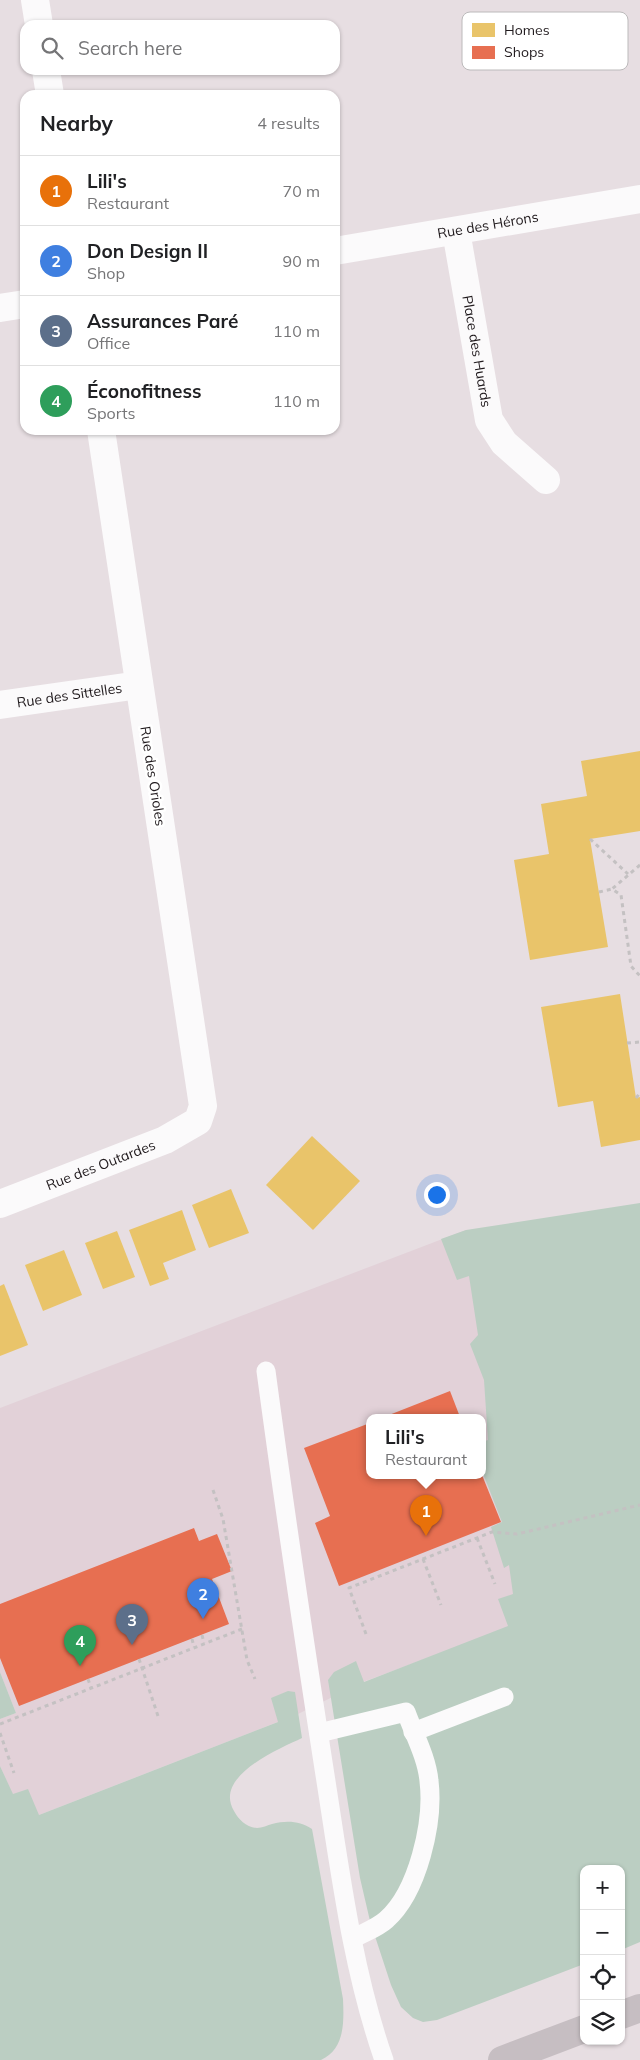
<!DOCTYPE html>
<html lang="en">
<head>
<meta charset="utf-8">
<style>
	:root { --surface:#fff; --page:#f2f2f2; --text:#202124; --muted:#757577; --line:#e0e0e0; --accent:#b45309 }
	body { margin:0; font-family:Mulish,sans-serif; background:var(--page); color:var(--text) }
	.controls { position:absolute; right:15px; bottom:15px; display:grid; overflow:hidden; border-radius:10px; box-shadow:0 1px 4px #0004 }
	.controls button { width:45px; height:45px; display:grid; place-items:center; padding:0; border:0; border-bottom:1px solid var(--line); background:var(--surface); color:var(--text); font:25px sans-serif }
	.you { position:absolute; left:436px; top:1194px; width:18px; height:18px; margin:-12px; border:4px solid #fff; border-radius:50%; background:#1a73e8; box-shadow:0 0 0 8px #1a73e833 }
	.badge { display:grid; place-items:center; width:32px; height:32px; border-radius:50%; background:var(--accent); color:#fff; font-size:16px; font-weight:700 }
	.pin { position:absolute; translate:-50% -41px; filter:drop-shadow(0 1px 2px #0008) }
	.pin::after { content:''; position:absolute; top:26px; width:18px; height:15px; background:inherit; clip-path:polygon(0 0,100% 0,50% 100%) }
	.popup { position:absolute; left:366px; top:1414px; width:120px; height:65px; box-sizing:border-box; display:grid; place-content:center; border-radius:10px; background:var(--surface); filter:drop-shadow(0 1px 4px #0005); font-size:16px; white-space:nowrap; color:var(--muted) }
	.popup b { font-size:19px; color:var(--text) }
	.popup::after { content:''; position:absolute; left:50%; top:100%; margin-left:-10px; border:10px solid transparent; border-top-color:var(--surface) }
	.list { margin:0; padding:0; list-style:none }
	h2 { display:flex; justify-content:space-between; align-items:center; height:65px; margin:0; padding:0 20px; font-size:21px }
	h2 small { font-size:16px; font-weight:400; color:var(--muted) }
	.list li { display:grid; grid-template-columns:32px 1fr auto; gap:15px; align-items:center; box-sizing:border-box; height:70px; padding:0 20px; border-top:1px solid var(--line) }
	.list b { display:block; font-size:19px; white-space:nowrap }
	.list p { margin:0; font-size:16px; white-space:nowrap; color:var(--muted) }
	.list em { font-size:16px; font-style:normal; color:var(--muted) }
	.icon { flex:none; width:28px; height:28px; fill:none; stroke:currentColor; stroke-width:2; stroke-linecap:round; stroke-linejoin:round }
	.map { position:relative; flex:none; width:640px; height:2060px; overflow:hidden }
	.search { position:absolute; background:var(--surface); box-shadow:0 1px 4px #0004; left:20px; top:20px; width:320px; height:55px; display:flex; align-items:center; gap:12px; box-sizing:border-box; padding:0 18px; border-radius:15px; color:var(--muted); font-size:19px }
	.panel { position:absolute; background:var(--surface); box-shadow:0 1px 4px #0004; left:20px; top:90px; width:320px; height:345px; border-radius:15px }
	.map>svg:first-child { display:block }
</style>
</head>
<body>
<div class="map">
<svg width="640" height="2060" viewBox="0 0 640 2060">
	<rect width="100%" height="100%" fill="#e7dee2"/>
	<path fill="#e2d1d8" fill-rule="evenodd" d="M466,1230L526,1621L363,1682L298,1714L39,1815L13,1795L0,1766V1719L16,1713L0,1672V1408ZM370,1417H482V1475H370Z"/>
	<g fill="#bbcec2">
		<polygon points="640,1203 640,1942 621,1950 621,1869 584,1869 584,1964 437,2020 423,2022 413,2018 401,2007 391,1985 370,1921 360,1878 328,1680 334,1672 356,1661 364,1682 508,1626 498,1599 513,1594 509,1565 504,1568 491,1527 502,1522 482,1471 482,1442 488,1440 484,1380 470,1344 478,1335 469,1276 457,1280 441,1239 466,1230"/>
		<polygon points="0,1672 16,1713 0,1719"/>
		<path d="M288,1691L295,1692L302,1738C279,1749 213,1776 234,1811C239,1820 246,1827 257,1828C262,1828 268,1825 272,1824C287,1820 300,1821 312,1829L343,1999C344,2022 345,2049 321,2060H0V1766L13,1794L28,1789L39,1815L278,1722L271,1698Z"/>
	</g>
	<g fill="#e9c46a">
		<polygon points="640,751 640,831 590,839 608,947 530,960 514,860 549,854 541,804 587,796 581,761"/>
		<polygon points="620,994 636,1098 640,1097 640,1140 601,1147 593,1101 558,1107 541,1007"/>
		<polygon points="312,1136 360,1181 313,1230 266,1185"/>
		<polygon points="231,1189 249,1233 209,1248 192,1205"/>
		<polygon points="182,1210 196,1250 163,1263 169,1279 150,1286 129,1230"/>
		<polygon points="117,1231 135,1277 103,1289 85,1243"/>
		<polygon points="64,1250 82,1295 43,1311 25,1265"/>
		<polygon points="4,1284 28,1345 0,1356 0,1286"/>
	</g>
	<g fill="#e76f51">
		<polygon points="450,1391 460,1417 384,1417"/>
		<polygon points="370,1423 370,1475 482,1475 501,1522 339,1586 315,1523 330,1516 304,1448"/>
		<polygon points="194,1528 199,1541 217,1534 232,1571 212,1579 229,1624 19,1706 0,1658 0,1604"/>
	</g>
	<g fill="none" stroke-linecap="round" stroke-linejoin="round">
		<g stroke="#c4c1c2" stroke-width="3" stroke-dasharray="4 4" stroke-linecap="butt">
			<polyline points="590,839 628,874"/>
			<polyline points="640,865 612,889 621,895 631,966 640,976"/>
			<polyline points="599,892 612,889"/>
			<polyline points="627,1043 640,1042"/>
			<polyline points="636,1098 640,1093"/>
			<polyline points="213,1490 223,1519 247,1660 255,1679"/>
			<polyline points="477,1538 495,1584"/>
			<polyline points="423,1559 441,1605"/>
			<polyline points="366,1634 349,1588 492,1532 517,1534 640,1505"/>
			<polyline points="202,1635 204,1643"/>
			<polyline points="192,1639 194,1647"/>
			<polyline points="139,1659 158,1716"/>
			<polyline points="88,1679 91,1688"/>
			<polyline points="0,1724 242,1629"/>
			<polyline points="0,1733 14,1773"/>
		</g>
		<g stroke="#fbfafb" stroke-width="19">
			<path d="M266,1371C284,1506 304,1640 325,1775C340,1870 352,1969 384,2060"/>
			<polyline points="413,1732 504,1697"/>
			<path d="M319,1733L406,1712C414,1734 427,1758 429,1781C434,1822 418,1892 386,1920C377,1928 363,1933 353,1939"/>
		</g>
		<g stroke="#fbfafb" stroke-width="28">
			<polyline points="35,0 39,25"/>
			<polyline points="46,70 50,95"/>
			<path id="s1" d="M456,231L489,420L504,443L546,480"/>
			<path id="s2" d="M335,251L640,199"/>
			<polyline points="0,308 25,304"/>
			<path id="s3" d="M0,705L139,685"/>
			<path id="s4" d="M0,1204L165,1140L198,1121L203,1106L101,430"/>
		</g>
		<g stroke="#c6bec2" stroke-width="28">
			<polyline points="621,2015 640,2008"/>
			<polyline points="502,2060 584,2029"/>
		</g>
	</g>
	<g text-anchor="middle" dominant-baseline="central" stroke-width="5" stroke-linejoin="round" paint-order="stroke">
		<g font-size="14" fill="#201a1d" stroke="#fff">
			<text stroke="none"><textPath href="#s2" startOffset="155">Rue des Hérons</textPath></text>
			<text stroke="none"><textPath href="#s1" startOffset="122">Place des Huards</textPath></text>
			<text stroke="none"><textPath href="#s3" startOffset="70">Rue des Sittelles</textPath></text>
			<text transform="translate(153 776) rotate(81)">Rue des Orioles</text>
			<text stroke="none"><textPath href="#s4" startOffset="108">Rue des Outardes</textPath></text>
		</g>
	</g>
	<rect x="462" y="12" width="166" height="58" rx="8" fill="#fff" stroke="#bcbabb" stroke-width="1"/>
	<rect x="472" y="23" width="23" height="14" fill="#e9c46a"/>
	<rect x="472" y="46" width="23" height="13" fill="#e76f51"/>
	<g font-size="14" fill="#201a1d">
		<text x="504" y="35">Homes</text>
		<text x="504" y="57">Shops</text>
	</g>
</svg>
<div class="controls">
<button>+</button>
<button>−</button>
<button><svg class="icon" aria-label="locate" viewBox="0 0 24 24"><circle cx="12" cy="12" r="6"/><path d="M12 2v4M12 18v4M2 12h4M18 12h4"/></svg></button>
<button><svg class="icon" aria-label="layers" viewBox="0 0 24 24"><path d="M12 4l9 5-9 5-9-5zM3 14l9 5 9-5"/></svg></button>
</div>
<div class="you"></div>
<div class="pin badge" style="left:426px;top:1536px;background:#e8710a">1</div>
<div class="popup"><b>Lili's</b>Restaurant</div>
<div class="pin badge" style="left:203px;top:1619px;background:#3f7fe0">2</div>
<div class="pin badge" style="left:132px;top:1645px;background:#5c6f8a">3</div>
<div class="pin badge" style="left:80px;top:1666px;background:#2e9e5b">4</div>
<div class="search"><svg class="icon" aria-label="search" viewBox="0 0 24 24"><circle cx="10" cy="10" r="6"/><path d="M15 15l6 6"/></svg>Search here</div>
<section class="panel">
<h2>Nearby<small>4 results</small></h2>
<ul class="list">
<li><span class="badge" style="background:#e8710a">1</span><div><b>Lili's</b><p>Restaurant</p></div><em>70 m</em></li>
<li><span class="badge" style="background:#3f7fe0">2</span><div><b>Don Design II</b><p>Shop</p></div><em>90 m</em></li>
<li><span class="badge" style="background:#5c6f8a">3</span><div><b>Assurances Paré</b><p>Office</p></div><em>110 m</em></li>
<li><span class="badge" style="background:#2e9e5b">4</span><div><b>Éconofitness</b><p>Sports</p></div><em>110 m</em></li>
</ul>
</section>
</div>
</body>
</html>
